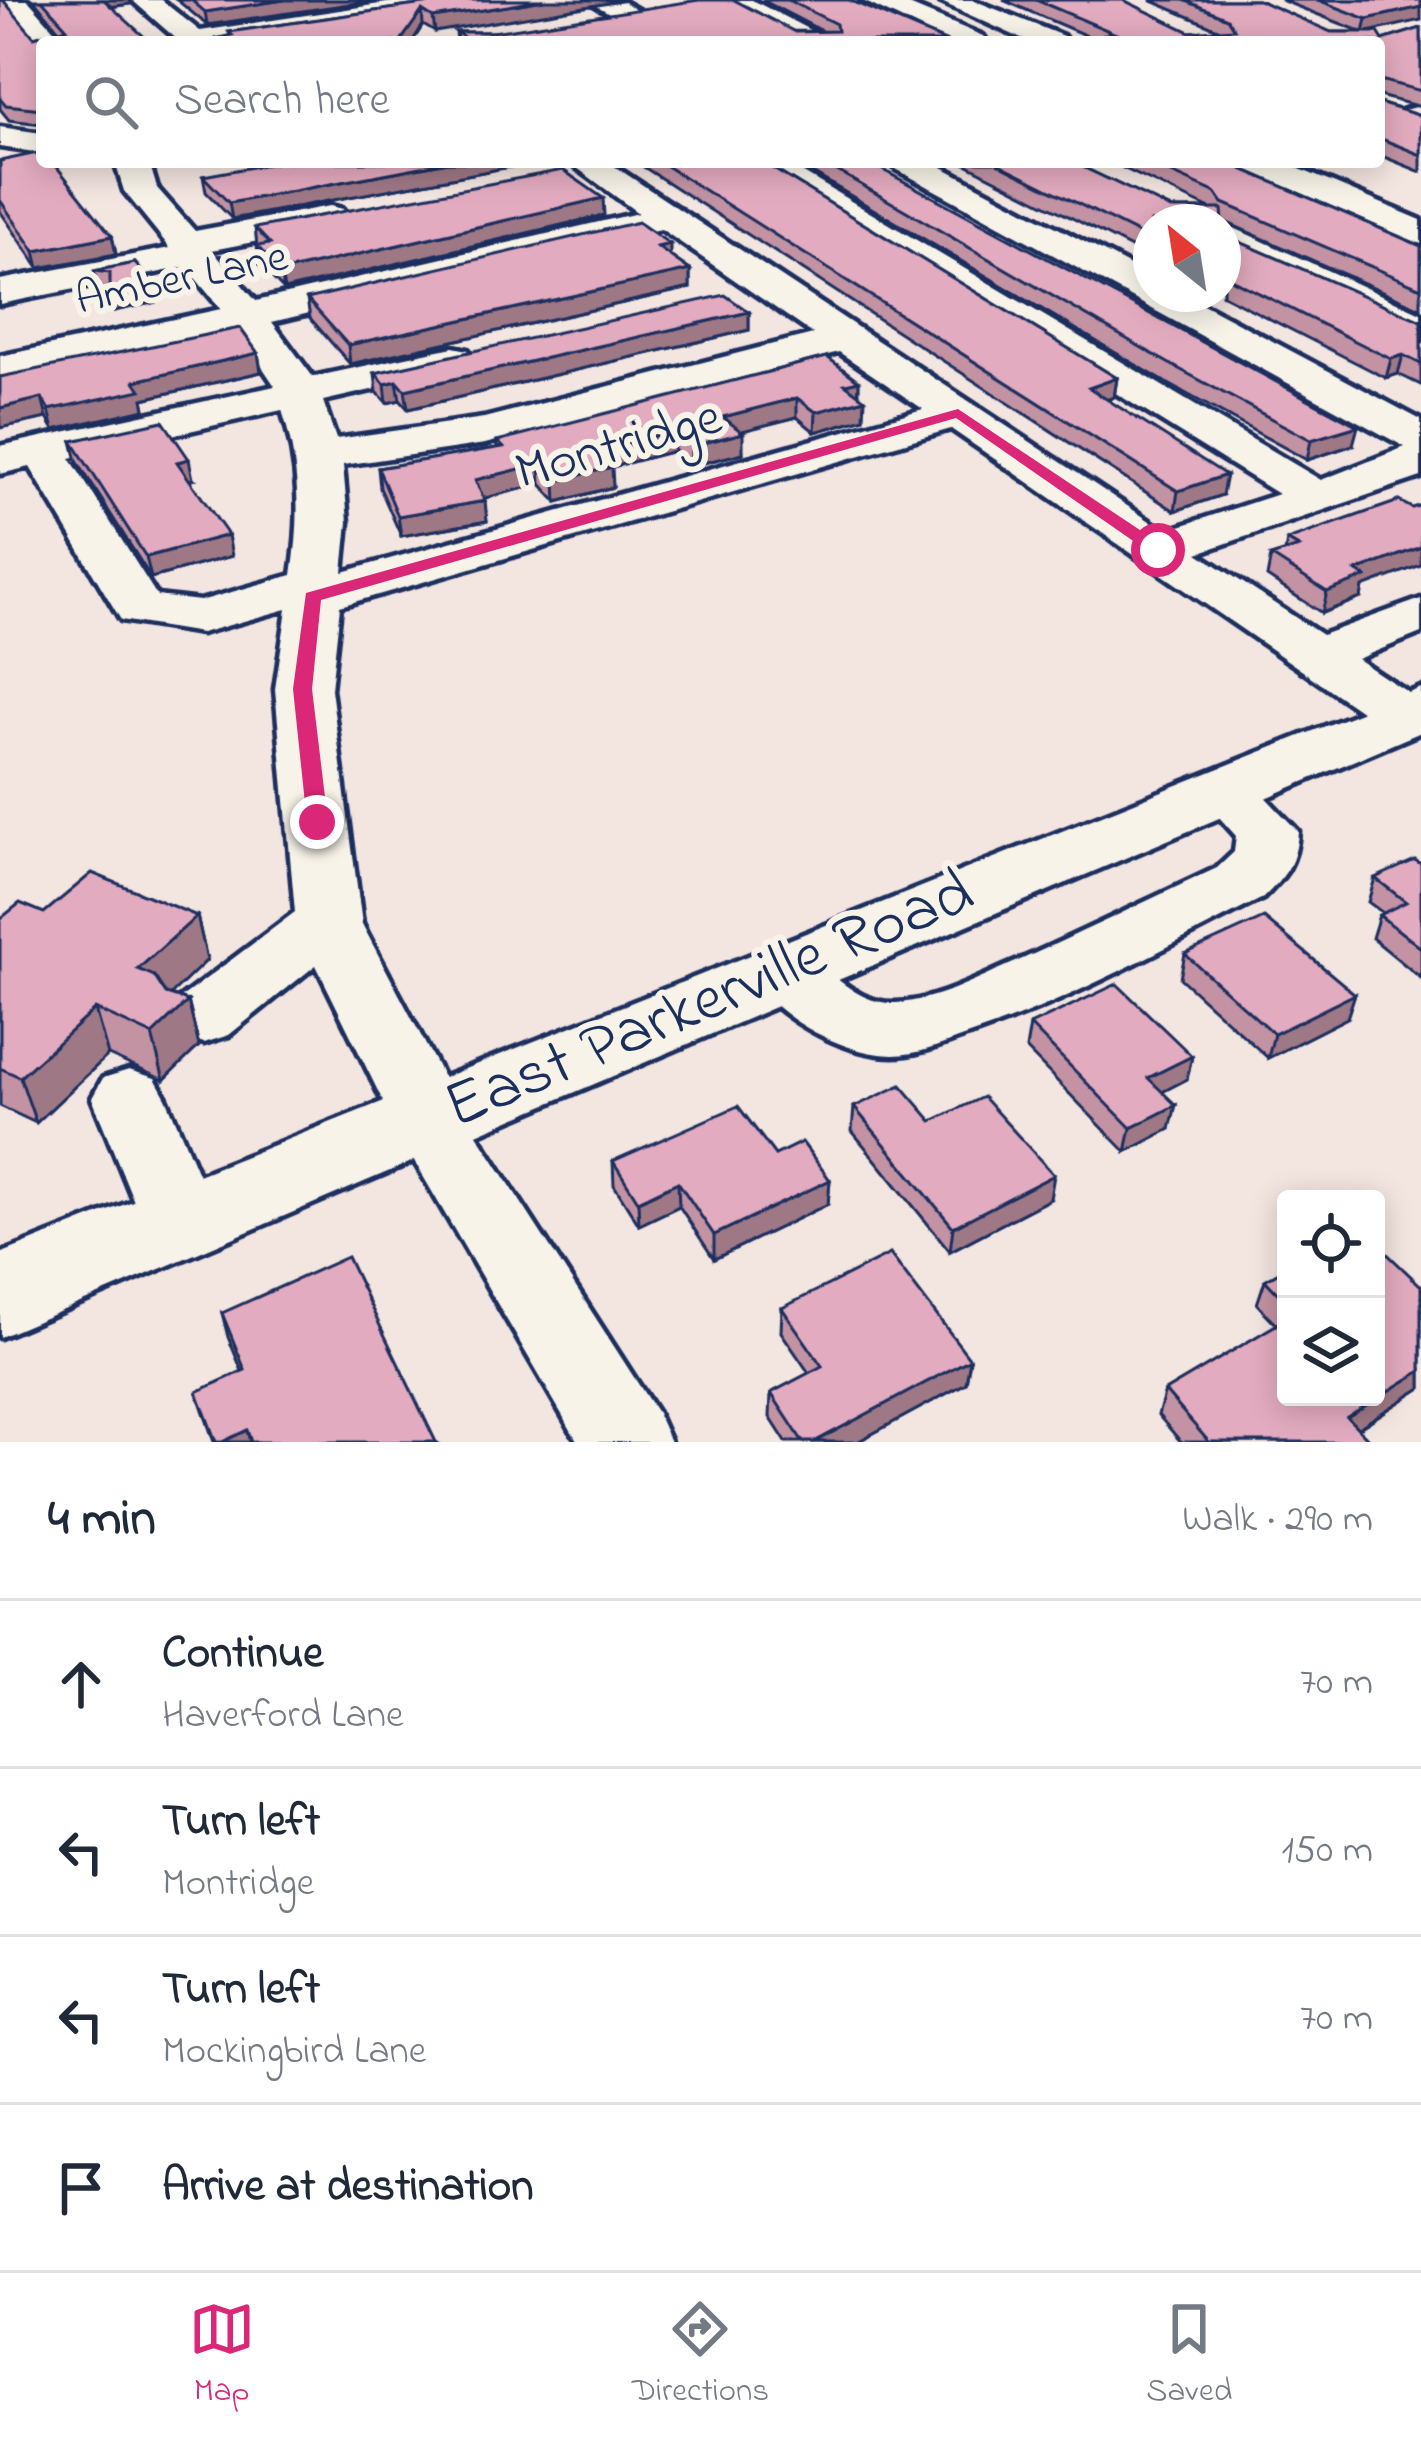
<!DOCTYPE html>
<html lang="en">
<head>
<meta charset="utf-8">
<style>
	:root { --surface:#fff; --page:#f6f6f7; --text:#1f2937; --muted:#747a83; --line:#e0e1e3; --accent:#db2777 }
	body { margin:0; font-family:"Indie Flower",sans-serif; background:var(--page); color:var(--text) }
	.controls { position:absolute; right:36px; bottom:36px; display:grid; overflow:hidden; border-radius:12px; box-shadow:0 6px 30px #0003 }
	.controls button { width:108px; height:108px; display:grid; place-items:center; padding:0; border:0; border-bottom:3px solid var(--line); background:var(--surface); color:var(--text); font:60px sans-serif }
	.compass { position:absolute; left:1133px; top:204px; width:108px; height:108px; border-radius:50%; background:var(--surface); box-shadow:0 6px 30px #0003; rotate:330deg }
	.stop { position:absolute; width:36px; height:36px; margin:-27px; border:9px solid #db2777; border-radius:50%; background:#fff }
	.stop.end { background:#db2777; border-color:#fff; box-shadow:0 3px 12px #0008 }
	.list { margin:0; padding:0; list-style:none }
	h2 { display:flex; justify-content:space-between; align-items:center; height:156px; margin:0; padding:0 48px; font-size:51px }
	h2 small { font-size:39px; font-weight:400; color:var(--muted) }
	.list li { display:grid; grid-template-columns:78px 1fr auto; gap:36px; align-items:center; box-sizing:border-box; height:168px; padding:0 48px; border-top:3px solid var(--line) }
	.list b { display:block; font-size:45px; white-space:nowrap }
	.list p { margin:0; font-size:39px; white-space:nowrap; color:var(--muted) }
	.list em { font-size:39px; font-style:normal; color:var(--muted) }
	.icon { flex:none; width:66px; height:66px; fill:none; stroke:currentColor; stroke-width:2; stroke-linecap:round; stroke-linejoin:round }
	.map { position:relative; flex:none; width:1421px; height:1442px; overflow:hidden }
	.search { position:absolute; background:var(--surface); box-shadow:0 6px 30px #0003; left:36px; right:36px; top:36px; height:132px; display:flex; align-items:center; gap:30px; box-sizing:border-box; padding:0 42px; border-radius:12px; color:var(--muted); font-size:45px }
	.sheet { height:828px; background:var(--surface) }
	nav { display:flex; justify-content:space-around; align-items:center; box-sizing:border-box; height:168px; border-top:3px solid var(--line); background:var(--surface); font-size:33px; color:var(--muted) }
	nav a { display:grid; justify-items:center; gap:6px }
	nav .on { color:var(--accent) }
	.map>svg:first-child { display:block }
</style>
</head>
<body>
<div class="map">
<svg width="1421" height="1442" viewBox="0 0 1421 1442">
	<rect width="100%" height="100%" fill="#f3e5e0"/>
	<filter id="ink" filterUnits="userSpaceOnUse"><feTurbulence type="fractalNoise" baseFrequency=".00833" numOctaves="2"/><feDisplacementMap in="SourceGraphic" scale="24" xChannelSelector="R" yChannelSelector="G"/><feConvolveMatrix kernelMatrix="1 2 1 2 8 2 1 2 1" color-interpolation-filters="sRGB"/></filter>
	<g filter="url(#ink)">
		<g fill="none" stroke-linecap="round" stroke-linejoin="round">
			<defs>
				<g id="minor">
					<polygon points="0,0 28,0 65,42 42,42 41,48"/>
					<polygon points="132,0 161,0 200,31 407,0 473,0 460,8 236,42 180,42"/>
					<polygon points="587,0 620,0 694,42 659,42"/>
					<polygon points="718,0 752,0 833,42 797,42"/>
					<polygon points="861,0 897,0 983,36 987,42 949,42"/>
					<polygon points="937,0 973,0 1063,36 1067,42 1029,42"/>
					<polygon points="1421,83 1421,101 1379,112 1379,94"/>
					<polygon points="0,127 42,133 42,153 0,147"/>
					<path d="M115,162H149L157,188L195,231L330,206L343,209L348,217L343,225L212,250L256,301L638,213L569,162H608L1165,531L1278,494L744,162H785L1321,480L1405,447L896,169L891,162H933L1151,277V294H1184L1421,420V477L1198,553L1322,635L1421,599V633L1357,659L1421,701V728L1404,732L1384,727L951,429L340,606L331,689L362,924L455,1100L657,1413L670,1442H578L402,1140L316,965L229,1035L204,1043L179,1035L169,1017L179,999L295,912L275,689L287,609L201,633L121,620L30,467L0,474V446L275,386L237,329L0,382V356L221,309L186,267L0,304V280L170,248L124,191ZM661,229L813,334L484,418L336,439L323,401L468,368L474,359L468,350L453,347L313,377L272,322ZM839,352L923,409L343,572L348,522L343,465L485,444ZM282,410C300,467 301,517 292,575L200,601L157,596L70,458Z"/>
					<polygon points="1238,162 1283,162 1421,220 1421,244 1243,169"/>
					<polygon points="1223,223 1421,313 1421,340 1223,248"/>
					<path d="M1224,770L1245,776L1298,831C1296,864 1285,876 1263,898C1165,947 1067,1003 963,1037C941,1045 917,1055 893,1055C840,1054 772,1015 746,971L756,954C820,935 838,1005 896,1003C935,1001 974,980 1009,965C1079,934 1148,900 1217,868L1234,852L1236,836L1194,789L1203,776Z"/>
					<polygon points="129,1070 155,1078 166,1098 219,1223 208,1246 180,1255 152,1246 92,1098 103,1078"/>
				</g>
				<polygon id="major" points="1421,688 1421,732 0,1337 0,1254"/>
			</defs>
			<use href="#minor" stroke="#1b2f5e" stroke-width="9"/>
			<use href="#major" stroke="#1b2f5e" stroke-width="9"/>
			<use href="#minor" fill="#f7f3e8" fill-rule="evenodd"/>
			<use href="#major" fill="#f7f3e8" fill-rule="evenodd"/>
		</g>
		<g fill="#c393a4" stroke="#1b2f5e" stroke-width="3">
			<polygon points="0,0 34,37 59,30 34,0 131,0 130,4 111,7 42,42 42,124 9,120 0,109"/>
			<polygon points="177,0 377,0 207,25"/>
			<polygon points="452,0 435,32 423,25 412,42 214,42 230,35 229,32"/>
			<polygon points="762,0 849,0 947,42 457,42 456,32 822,31"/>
			<polygon points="1003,0 1123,0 1190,32 1220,30 1150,0 1258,0 1331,32 1362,32 1281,0 1421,0 1368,32 1383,40 1421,28 1421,107 1379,96 1379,42 1101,42"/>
			<polygon points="1379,103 1421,116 1421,172 1379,155"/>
			<polygon points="0,161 112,236 116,254 39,268 0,211"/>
			<polygon points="636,162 762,162 1117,378 1114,397 1108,400 1222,495 1175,511"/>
			<polygon points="794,162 868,162 1353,445 1307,460 1165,382"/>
			<polygon points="962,162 1072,162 1171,209 1210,209 1110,162 1226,162 1421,246 1421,308 1223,221 1151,222 1151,258"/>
			<polygon points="531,163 232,219 206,192 203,176"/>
			<polygon points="604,215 284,290 259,264 255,228"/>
			<polygon points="1223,223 1224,235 1421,321 1421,385 1398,374 1386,378 1221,294 1223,294"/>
			<polygon points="670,256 690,270 690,288 350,364 310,318 307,299"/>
			<polygon points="135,263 152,284 156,302 114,311 110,291 98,289 94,271"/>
			<polygon points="749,312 749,330 408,409 400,400 387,403 377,392 375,373"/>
			<polygon points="258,353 261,372 143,399 145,409 54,430 47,418 0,428 0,377"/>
			<polygon points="859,381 859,394 864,418 815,432 797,417 741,431 743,453 691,466 674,451 611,467 613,487 557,502 541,484 484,498 487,521 401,536 380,488 378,468 497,448 497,441"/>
			<polygon points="72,441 193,479 189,480 232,556 151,578 77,461"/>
			<polygon points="1287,540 1363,587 1361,598 1322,613 1267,577 1271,556 1285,552"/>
			<polygon points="1421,864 1421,978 1372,938 1379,915 1383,913 1368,902 1375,878"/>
			<polygon points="44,913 197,916 207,960 170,995 188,1001 199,1046 164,1080 108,1055 36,1123 0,1106 0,919"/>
			<polygon points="1185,954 1347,1018 1268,1058 1180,978"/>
			<polygon points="1030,1025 1192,1056 1187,1079 1162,1092 1170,1129 1126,1152 1026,1049"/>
			<polygon points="854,1107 932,1121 1050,1199 950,1251 852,1131"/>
			<polygon points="775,1155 830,1180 828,1204 714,1259 679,1206 639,1225 614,1185 613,1161"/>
			<polygon points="1286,1268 1286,1397 1421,1286 1421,1388 1358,1429 1371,1442 1181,1442 1158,1415 1165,1391 1277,1325 1257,1304 1265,1280"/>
			<polygon points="782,1308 970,1359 966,1383 857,1442 786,1442 770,1417 771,1393 809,1373 781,1332"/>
			<polygon points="222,1313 436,1442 214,1442 197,1392 242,1371 228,1337"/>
		</g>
		<g fill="#9f7886" stroke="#1b2f5e" stroke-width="3">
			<polygon points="99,0 131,0 130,4 100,8"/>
			<polygon points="284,0 377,0 207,25 205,12"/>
			<polygon points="544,0 627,0 435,32 433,18"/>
			<polygon points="1421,7 1421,20 1364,33 1367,19"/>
			<polygon points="422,11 423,25 412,42 400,42"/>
			<polygon points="448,162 531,163 232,219 229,203"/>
			<polygon points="603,198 604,215 284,290 281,272"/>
			<polygon points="112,236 116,254 39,268 35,251"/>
			<polygon points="670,244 670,262 657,247"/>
			<polygon points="690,270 690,288 350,364 348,345"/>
			<polygon points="152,284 156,302 114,311 110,293"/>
			<polygon points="749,312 749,330 408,409 405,390"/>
			<polygon points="258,353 261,372 143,399 145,409 54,430 49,410 135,381"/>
			<polygon points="1403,355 1398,374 1386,378 1391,359"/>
			<polygon points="1117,378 1114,397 1087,407 1089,388"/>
			<polygon points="397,381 400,400 387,403 385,384"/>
			<polygon points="859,381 858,400 845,384"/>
			<polygon points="42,398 47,418 0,428 0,408"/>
			<polygon points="797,398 797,417 723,436 723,417"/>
			<polygon points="865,399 864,418 815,432 816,412"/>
			<polygon points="1358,426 1353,445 1307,460 1311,440"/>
			<polygon points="673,431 674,451 597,471 596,451"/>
			<polygon points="743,433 743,453 691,466 691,446"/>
			<polygon points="189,459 193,479 181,482 177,462"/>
			<polygon points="540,464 541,484 477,500 475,480"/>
			<polygon points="612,467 613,487 557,502 556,481"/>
			<polygon points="1226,475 1222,495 1175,511 1178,491"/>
			<polygon points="485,501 487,521 401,536 398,516"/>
			<polygon points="228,535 232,556 151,578 146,557"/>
			<polygon points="1421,547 1421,565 1363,587 1361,598 1322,613 1327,592 1356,571"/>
			<polygon points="197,916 207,960 150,1015 138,969"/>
			<polygon points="1355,994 1347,1018 1268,1058 1274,1034"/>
			<polygon points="188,1001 199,1046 164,1080 152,1035"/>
			<polygon points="95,1009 108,1055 36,1123 20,1077"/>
			<polygon points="1192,1056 1187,1079 1143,1102 1148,1078"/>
			<polygon points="1176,1105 1170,1129 1126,1152 1131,1128"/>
			<polygon points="1054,1175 1050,1199 950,1251 953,1227"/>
			<polygon points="830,1180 828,1204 714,1259 714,1235"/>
			<polygon points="678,1182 679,1206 639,1225 638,1201"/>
			<polygon points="970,1359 966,1383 857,1442 814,1442"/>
			<polygon points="1421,1371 1421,1388 1338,1441 1347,1417"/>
			<polygon points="247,1430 250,1442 222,1442"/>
		</g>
		<g fill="#e3abbf" stroke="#1b2f5e" stroke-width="3">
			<polygon points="0,0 3,0 34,37 67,28 42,0 104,0 150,42 42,42 42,109 6,105 0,98"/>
			<polygon points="191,0 284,0 205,12"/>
			<polygon points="452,0 544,0 433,18 422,11 400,42 214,42 215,39 232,35 229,32"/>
			<polygon points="699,0 734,0 795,32 837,31 836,24 788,0 849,0 947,42 471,42 456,32 493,32"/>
			<polygon points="1036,0 1123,0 1190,32 1234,29 1227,18 1184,0 1258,0 1331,32 1378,32 1383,40 1421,28 1421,91 1380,80 1379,89 1379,42 1128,42 1107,34 1114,33"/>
			<polygon points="1318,0 1421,0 1421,7 1367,19"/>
			<polygon points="1379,103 1421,116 1421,155 1379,138"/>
			<polygon points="42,152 42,162 53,162 112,236 35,251 0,200 0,161"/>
			<polygon points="280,162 448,162 229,203 203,176"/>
			<polygon points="660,162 762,162 1117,378 1089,388 1226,475 1178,491"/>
			<polygon points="822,162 868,162 1358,426 1311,440 1168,363"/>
			<polygon points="995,162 1072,162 1171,209 1222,209 1223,222 1151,222 1151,240"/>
			<polygon points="1147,162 1226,162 1421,246 1421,288 1223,203 1216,193"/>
			<polygon points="563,170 603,198 281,272 257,246 270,244 255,228"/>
			<polygon points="638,222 670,244 657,247 690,270 348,345 307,299"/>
			<polygon points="1223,223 1224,235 1421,321 1421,364 1403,355 1391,359 1223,275"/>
			<polygon points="135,263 152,284 110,293 110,273 94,271"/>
			<polygon points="725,295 749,312 405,390 397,381 385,384 375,373"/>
			<polygon points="240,328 258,353 135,381 141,390 49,410 42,398 0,408 0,377"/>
			<polygon points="827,357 859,381 845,384 865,399 816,412 797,398 723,417 743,433 691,446 673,431 596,451 612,467 556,481 540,464 475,480 485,501 398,516 378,468 503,447 497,441"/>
			<polygon points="163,421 189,459 177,462 228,535 146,557 72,441"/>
			<polygon points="1399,501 1412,508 1421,505 1421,547 1356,571 1366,577 1327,592 1271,556 1299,547 1287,540"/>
			<polygon points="1415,860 1421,864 1421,948 1379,915 1406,902 1375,878"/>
			<polygon points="92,873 197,916 138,969 154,976 166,994 188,1001 152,1035 95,1009 20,1077 0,1068 0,919 20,903 44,913"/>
			<polygon points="1264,918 1355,994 1274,1034 1185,954"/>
			<polygon points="1117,984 1192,1056 1148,1078 1176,1105 1131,1128 1030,1025"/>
			<polygon points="901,1085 932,1121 983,1097 1054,1175 953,1227 854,1107"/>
			<polygon points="738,1106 775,1155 802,1142 830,1180 714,1235 678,1182 638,1201 613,1161"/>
			<polygon points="1376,1243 1421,1286 1421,1371 1347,1417 1371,1442 1209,1442 1165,1391 1286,1319 1286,1397 1376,1397"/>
			<polygon points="890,1254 970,1359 814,1442 803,1442 771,1393 822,1366 782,1308"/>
			<polygon points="347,1257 436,1442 251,1442 247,1430 222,1442 216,1442 197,1392 245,1370 222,1313"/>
			<polygon points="1286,1268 1286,1302 1265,1280"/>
		</g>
	</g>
	<polygon fill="#db2777" points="958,409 1164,546 1164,554 1152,554 956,418 321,600 312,689 328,822 317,829 307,822 293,689 306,593"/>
	<g text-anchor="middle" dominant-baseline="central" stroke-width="12" stroke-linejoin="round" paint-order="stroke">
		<g font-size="45" fill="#1b2f5e" stroke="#f7f3e8">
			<text transform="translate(182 280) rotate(-12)">Amber Lane</text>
		</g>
		<g font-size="54" fill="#1b2f5e" stroke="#f7f3e8">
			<text transform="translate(619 447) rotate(-16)">Montridge</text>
		</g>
		<g font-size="66" fill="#1b2f5e" stroke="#f7f3e8">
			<text transform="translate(710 1002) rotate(-23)">East Parkerville Road</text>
		</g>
	</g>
</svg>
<div class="controls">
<button><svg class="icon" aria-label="locate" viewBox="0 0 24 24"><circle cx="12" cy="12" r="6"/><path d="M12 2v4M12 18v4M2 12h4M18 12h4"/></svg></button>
<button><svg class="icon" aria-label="layers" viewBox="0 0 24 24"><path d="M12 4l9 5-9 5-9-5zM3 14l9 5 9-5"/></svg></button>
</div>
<svg class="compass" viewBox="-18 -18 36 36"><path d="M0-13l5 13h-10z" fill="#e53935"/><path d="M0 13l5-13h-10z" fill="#747a83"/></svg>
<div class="stop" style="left:1158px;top:550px"></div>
<div class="stop end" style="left:317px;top:822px"></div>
<div class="search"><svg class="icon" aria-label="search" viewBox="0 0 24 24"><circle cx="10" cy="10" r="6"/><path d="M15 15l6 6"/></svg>Search here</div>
</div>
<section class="sheet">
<h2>4 min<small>Walk · 290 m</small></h2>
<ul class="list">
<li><svg class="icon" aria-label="ahead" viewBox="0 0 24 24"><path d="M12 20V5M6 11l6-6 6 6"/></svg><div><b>Continue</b><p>Haverford Lane</p></div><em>70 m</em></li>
<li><svg class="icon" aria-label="left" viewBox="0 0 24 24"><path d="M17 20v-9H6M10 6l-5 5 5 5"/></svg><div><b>Turn left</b><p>Montridge</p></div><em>150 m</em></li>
<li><svg class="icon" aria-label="left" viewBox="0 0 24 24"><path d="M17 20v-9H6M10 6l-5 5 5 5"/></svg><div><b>Turn left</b><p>Mockingbird Lane</p></div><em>70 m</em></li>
<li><svg class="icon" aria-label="arrive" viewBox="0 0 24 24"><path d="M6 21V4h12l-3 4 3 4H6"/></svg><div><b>Arrive at destination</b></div></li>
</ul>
</section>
<nav>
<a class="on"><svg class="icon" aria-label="map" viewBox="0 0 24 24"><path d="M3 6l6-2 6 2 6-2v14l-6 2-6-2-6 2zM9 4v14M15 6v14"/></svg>Map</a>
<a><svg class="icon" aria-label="directions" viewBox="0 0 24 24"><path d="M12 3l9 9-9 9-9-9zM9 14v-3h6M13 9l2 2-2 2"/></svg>Directions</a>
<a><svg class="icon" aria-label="saved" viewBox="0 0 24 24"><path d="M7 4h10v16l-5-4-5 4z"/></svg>Saved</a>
</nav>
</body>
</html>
